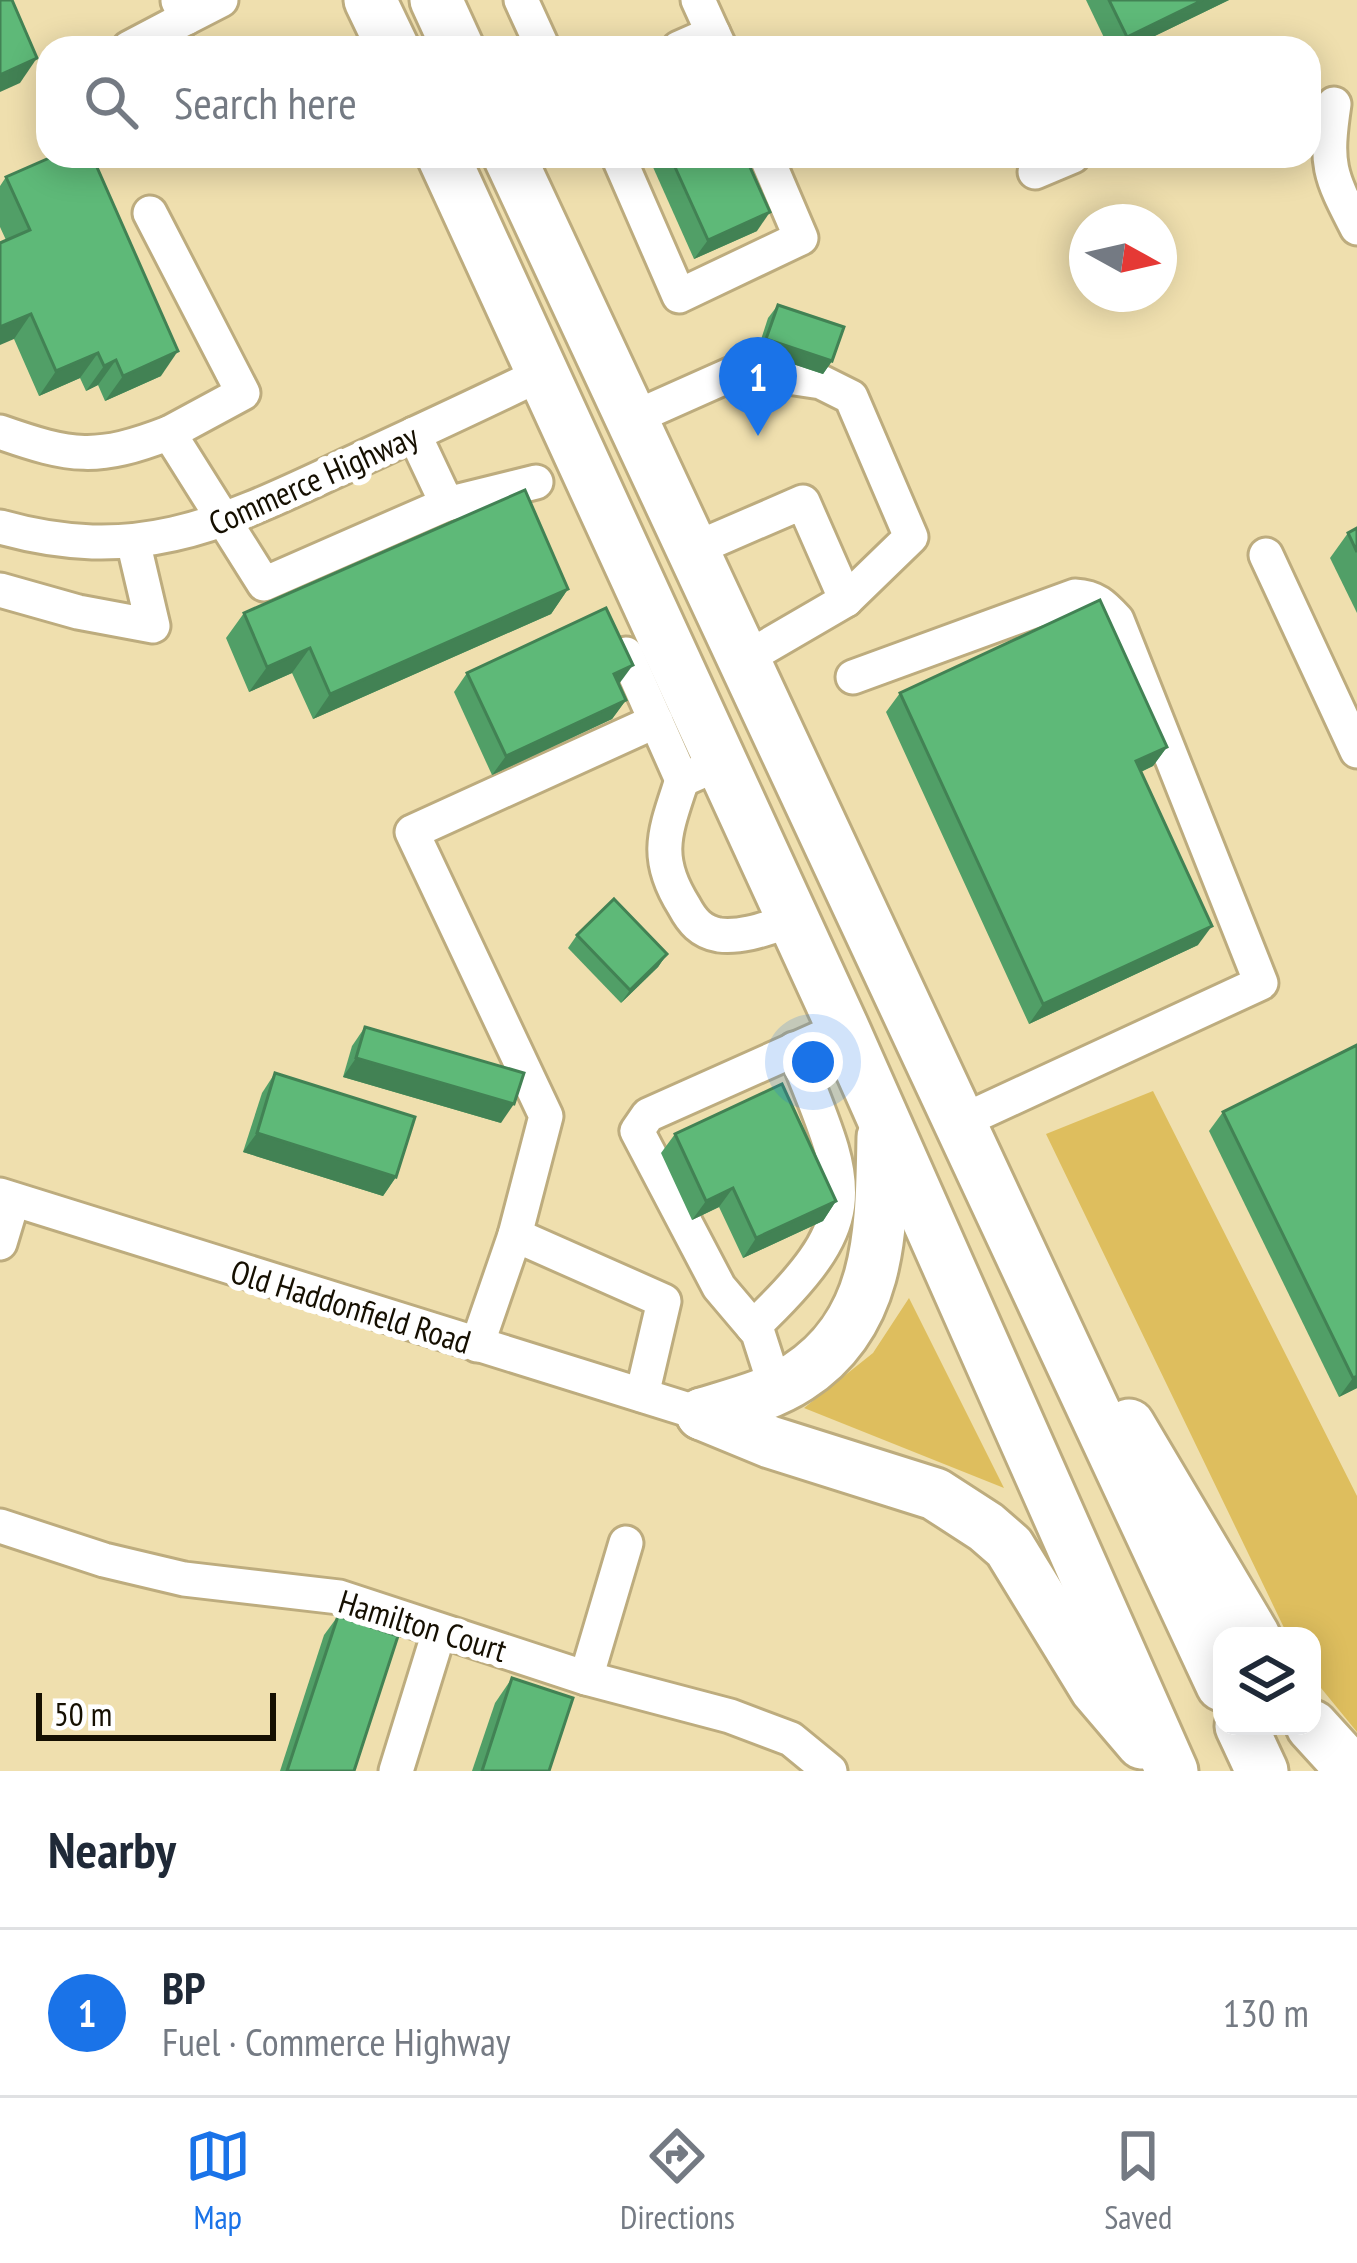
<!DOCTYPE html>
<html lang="en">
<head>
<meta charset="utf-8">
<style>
	:root { --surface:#fff; --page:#f6f6f7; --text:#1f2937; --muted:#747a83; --line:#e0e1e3; --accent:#1a73e8 }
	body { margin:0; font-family:"PT Sans Narrow",sans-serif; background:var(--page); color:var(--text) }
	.controls { position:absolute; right:36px; bottom:36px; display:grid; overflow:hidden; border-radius:24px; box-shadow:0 6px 30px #0003 }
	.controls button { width:108px; height:108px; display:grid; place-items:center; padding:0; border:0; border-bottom:3px solid var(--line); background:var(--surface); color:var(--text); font:60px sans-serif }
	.compass { position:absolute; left:1069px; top:204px; width:108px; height:108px; border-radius:50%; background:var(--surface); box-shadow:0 6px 30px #0003; rotate:98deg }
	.scale { position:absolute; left:36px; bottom:30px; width:240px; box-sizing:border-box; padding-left:12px; border:6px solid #150f01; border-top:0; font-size:33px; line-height:42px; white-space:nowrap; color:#150f01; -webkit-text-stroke:9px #fff; paint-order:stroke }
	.you { position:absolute; left:813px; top:1062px; width:42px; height:42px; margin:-30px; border:9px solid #fff; border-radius:50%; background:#1a73e8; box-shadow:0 0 0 18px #1a73e833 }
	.badge { display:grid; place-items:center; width:78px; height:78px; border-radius:50%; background:var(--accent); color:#fff; font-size:39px; font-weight:700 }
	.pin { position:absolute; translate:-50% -99px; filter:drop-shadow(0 3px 6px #0008) }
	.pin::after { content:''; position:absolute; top:63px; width:42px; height:36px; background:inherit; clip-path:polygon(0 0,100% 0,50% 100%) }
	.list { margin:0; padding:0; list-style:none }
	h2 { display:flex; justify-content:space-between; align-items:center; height:156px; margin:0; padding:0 48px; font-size:51px }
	h2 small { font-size:39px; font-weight:400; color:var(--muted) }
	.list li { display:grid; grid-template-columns:78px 1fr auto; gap:36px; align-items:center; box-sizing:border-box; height:168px; padding:0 48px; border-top:3px solid var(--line) }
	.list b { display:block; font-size:45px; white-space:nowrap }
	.list p { margin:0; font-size:39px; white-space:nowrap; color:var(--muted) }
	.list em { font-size:39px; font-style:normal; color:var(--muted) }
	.icon { flex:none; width:66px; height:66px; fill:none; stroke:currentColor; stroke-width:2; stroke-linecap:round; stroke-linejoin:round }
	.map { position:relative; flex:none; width:1357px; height:1771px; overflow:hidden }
	.search { position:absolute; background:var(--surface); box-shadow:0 6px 30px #0003; left:36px; right:36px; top:36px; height:132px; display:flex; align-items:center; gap:30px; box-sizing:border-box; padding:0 42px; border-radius:36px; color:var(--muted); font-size:45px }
	.sheet { height:324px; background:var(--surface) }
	nav { display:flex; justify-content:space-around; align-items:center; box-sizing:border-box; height:168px; border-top:3px solid var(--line); background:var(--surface); font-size:33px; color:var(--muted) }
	nav a { display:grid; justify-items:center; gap:6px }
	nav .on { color:var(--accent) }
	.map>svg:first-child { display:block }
</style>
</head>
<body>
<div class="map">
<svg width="1357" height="1771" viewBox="0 0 1357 1771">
	<rect width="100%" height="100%" fill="#efdfae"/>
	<g fill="#debe5e">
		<polygon points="1153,1091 1357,1496 1357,1732 1312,1677 1312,1636 1288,1636 1046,1134"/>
		<polygon points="909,1298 1004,1488 804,1408 873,1353"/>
	</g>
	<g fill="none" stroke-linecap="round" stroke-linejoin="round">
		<defs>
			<g id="minor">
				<polyline points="521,0 543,48"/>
				<polyline points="698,0 713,33"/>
				<polyline points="178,1 186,18 221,0"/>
				<polyline points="129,48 186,18"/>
				<polyline points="679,48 713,33 720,48"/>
				<path d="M1334,104C1325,165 1329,174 1357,228"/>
				<polyline points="618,156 679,296 801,238 766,156"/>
				<polyline points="1035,172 1073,156"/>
				<polyline points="150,213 243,393 169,433"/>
				<polyline points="631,419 741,370 821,382 851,397 911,537 846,600 743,660"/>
				<path d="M0,432C71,457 97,461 169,433L264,584L447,504"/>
				<polyline points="414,434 447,504 536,482"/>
				<path d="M0,527C142,567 227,521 352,463C416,433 480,404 543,373"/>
				<polyline points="692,550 803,502 846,600"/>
				<polyline points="1266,555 1357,751"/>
				<polyline points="0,590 78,612 153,626 133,541"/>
				<polyline points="626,654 682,780 698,773"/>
				<path d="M853,677L1075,596C1096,597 1104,606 1117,620L1261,983L958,1123"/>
				<path d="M682,780C665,832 653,857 684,906C692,921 701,932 719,935C744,938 770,927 793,920"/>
				<polyline points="0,1195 702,1414"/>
				<polyline points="515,1235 546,1116 412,832 656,721"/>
				<polyline points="0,1243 13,1200"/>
				<path d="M753,1327C871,1215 849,1188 794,1049"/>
				<polyline points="477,1345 515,1235 664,1301 642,1395"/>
				<polyline points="776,1389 758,1333 719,1287 637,1131 648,1115 843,1028"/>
				<polyline points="0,1526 104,1560 184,1579 339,1597 586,1678 730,1716 791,1739 830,1771"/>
				<polyline points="586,1678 626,1543"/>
				<polyline points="396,1771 439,1632"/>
			</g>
			<g id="highway">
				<polyline points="370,0 393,48"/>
				<polyline points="436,0 458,48"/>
				<polyline points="443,156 843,1028 1172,1771"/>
				<polyline points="509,156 1222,1685"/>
				<polyline points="702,1414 770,1442 935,1494 986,1527 1009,1547 1096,1689 1142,1743"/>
				<path d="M702,1414C734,1404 769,1396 798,1377C883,1322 881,1228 883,1137"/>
				<polyline points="1129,1425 1254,1636"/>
				<polyline points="1241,1726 1262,1771"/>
				<polyline points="1312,1726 1353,1771"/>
			</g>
		</defs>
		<use href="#minor" stroke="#bdac7e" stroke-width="39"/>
		<use href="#highway" stroke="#bdac7e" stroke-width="57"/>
		<use href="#minor" stroke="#fff" stroke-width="33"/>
		<use href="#highway" stroke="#fff" stroke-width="51"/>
	</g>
	<g fill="#519f67">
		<polygon points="1086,0 1229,0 1130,48 1109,48"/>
		<polygon points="648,156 745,156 757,231 694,259"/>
		<polygon points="6,177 161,376 105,401 98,385 86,391 80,378 39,396 14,339 6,240 0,227 0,186"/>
		<polygon points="778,305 832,361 823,374 757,352 768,318"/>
		<polygon points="1357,528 1357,613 1330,558 1348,533"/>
		<polygon points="568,589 551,614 313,719 292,673 249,692 226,638 244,613"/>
		<polygon points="467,673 619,684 626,700 612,719 492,775 454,692"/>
		<polygon points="900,693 1167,747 1153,766 1141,772 1198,945 1029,1024 886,712"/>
		<polygon points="577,935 667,954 658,967 621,1003 568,948"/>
		<polygon points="365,1027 501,1123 343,1077 352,1046"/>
		<polygon points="1357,1045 1357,1388 1339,1397 1209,1131 1223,1112"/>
		<polygon points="275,1073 396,1177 383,1196 243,1152 262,1093"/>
		<polygon points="675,1134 836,1201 823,1221 743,1258 719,1207 692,1220 661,1153"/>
		<polygon points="338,1616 354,1771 280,1771 324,1635"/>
		<polygon points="512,1678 549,1771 472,1771 495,1703"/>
	</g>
	<g fill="#428254">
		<polygon points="1203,0 1229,0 1130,48 1119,48 1127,37"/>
		<polygon points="37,58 20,83 0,92 0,75"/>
		<polygon points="770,212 757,231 694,259 708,240"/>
		<polygon points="31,314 14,339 0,345 0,327"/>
		<polygon points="766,339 832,361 823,374 757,352"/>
		<polygon points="178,351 161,376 105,401 123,376"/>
		<polygon points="98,353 80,378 39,396 56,371"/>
		<polygon points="116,360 98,385 86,391 104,366"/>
		<polygon points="568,589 551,614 313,719 330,694"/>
		<polygon points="310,648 292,673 249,692 267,667"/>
		<polygon points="633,665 619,684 614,674"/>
		<polygon points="626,700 612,719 492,775 506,756"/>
		<polygon points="1167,747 1153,766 1123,780 1136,761"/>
		<polygon points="1212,926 1198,945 1029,1024 1043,1004"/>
		<polygon points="667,954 658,967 621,1003 630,990"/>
		<polygon points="356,1058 514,1104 501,1123 343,1077"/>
		<polygon points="257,1133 396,1177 383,1196 243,1152"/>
		<polygon points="733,1188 719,1207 692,1220 706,1201"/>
		<polygon points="836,1201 823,1221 743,1258 756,1238"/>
		<polygon points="1357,1376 1357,1388 1339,1397 1353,1378"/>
	</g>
	<g fill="#5eb978" stroke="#428254" stroke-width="3">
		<polygon points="0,0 12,0 37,58 0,75"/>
		<polygon points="1109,0 1203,0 1127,37"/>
		<polygon points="54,156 92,156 178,351 123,376 116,360 104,366 98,353 56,371 31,314 0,327 0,243 30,230 6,177"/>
		<polygon points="670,156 745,156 770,212 708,240"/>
		<polygon points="778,305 844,327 832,361 766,339"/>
		<polygon points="525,490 568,589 330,694 310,648 267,667 244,613"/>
		<polygon points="1357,528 1357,552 1348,533"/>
		<polygon points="1100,600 1167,747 1136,761 1212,926 1043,1004 900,693"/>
		<polygon points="606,608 633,665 614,674 626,700 506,756 467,673"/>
		<polygon points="614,899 667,954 630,990 577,935"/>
		<polygon points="365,1027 524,1073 514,1104 356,1058"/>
		<polygon points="1357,1045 1357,1376 1353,1378 1223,1112"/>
		<polygon points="275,1073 415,1117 396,1177 257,1133"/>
		<polygon points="782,1084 836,1201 756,1238 733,1188 706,1201 675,1134"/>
		<polygon points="338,1616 398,1636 354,1771 287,1771"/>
		<polygon points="512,1678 573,1698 549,1771 482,1771"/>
	</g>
	<g text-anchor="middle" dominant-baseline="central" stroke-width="12" stroke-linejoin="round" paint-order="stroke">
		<g font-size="33" fill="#150f01" stroke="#fff">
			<text transform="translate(313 479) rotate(-24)">Commerce Highway</text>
			<text transform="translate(351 1306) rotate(17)">Old Haddonfield Road</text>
			<text transform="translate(423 1625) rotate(17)">Hamilton Court</text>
		</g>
	</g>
</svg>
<div class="controls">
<button><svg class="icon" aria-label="layers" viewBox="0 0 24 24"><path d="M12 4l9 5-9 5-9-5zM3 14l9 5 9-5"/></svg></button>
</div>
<svg class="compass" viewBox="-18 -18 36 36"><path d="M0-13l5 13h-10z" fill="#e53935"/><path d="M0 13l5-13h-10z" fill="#747a83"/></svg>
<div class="scale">50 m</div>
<div class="you"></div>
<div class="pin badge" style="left:758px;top:436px">1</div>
<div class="search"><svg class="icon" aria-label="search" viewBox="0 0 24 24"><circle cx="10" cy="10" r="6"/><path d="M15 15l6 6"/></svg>Search here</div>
</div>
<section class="sheet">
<h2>Nearby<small></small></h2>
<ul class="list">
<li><span class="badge">1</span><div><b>BP</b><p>Fuel · Commerce Highway</p></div><em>130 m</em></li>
</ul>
</section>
<nav>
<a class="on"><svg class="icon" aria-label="map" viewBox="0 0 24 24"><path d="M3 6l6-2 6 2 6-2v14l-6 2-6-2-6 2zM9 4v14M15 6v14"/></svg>Map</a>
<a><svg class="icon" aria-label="directions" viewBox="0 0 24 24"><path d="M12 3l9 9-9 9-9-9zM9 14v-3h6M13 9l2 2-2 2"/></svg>Directions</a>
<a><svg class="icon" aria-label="saved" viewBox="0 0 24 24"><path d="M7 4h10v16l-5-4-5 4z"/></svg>Saved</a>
</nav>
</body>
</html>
